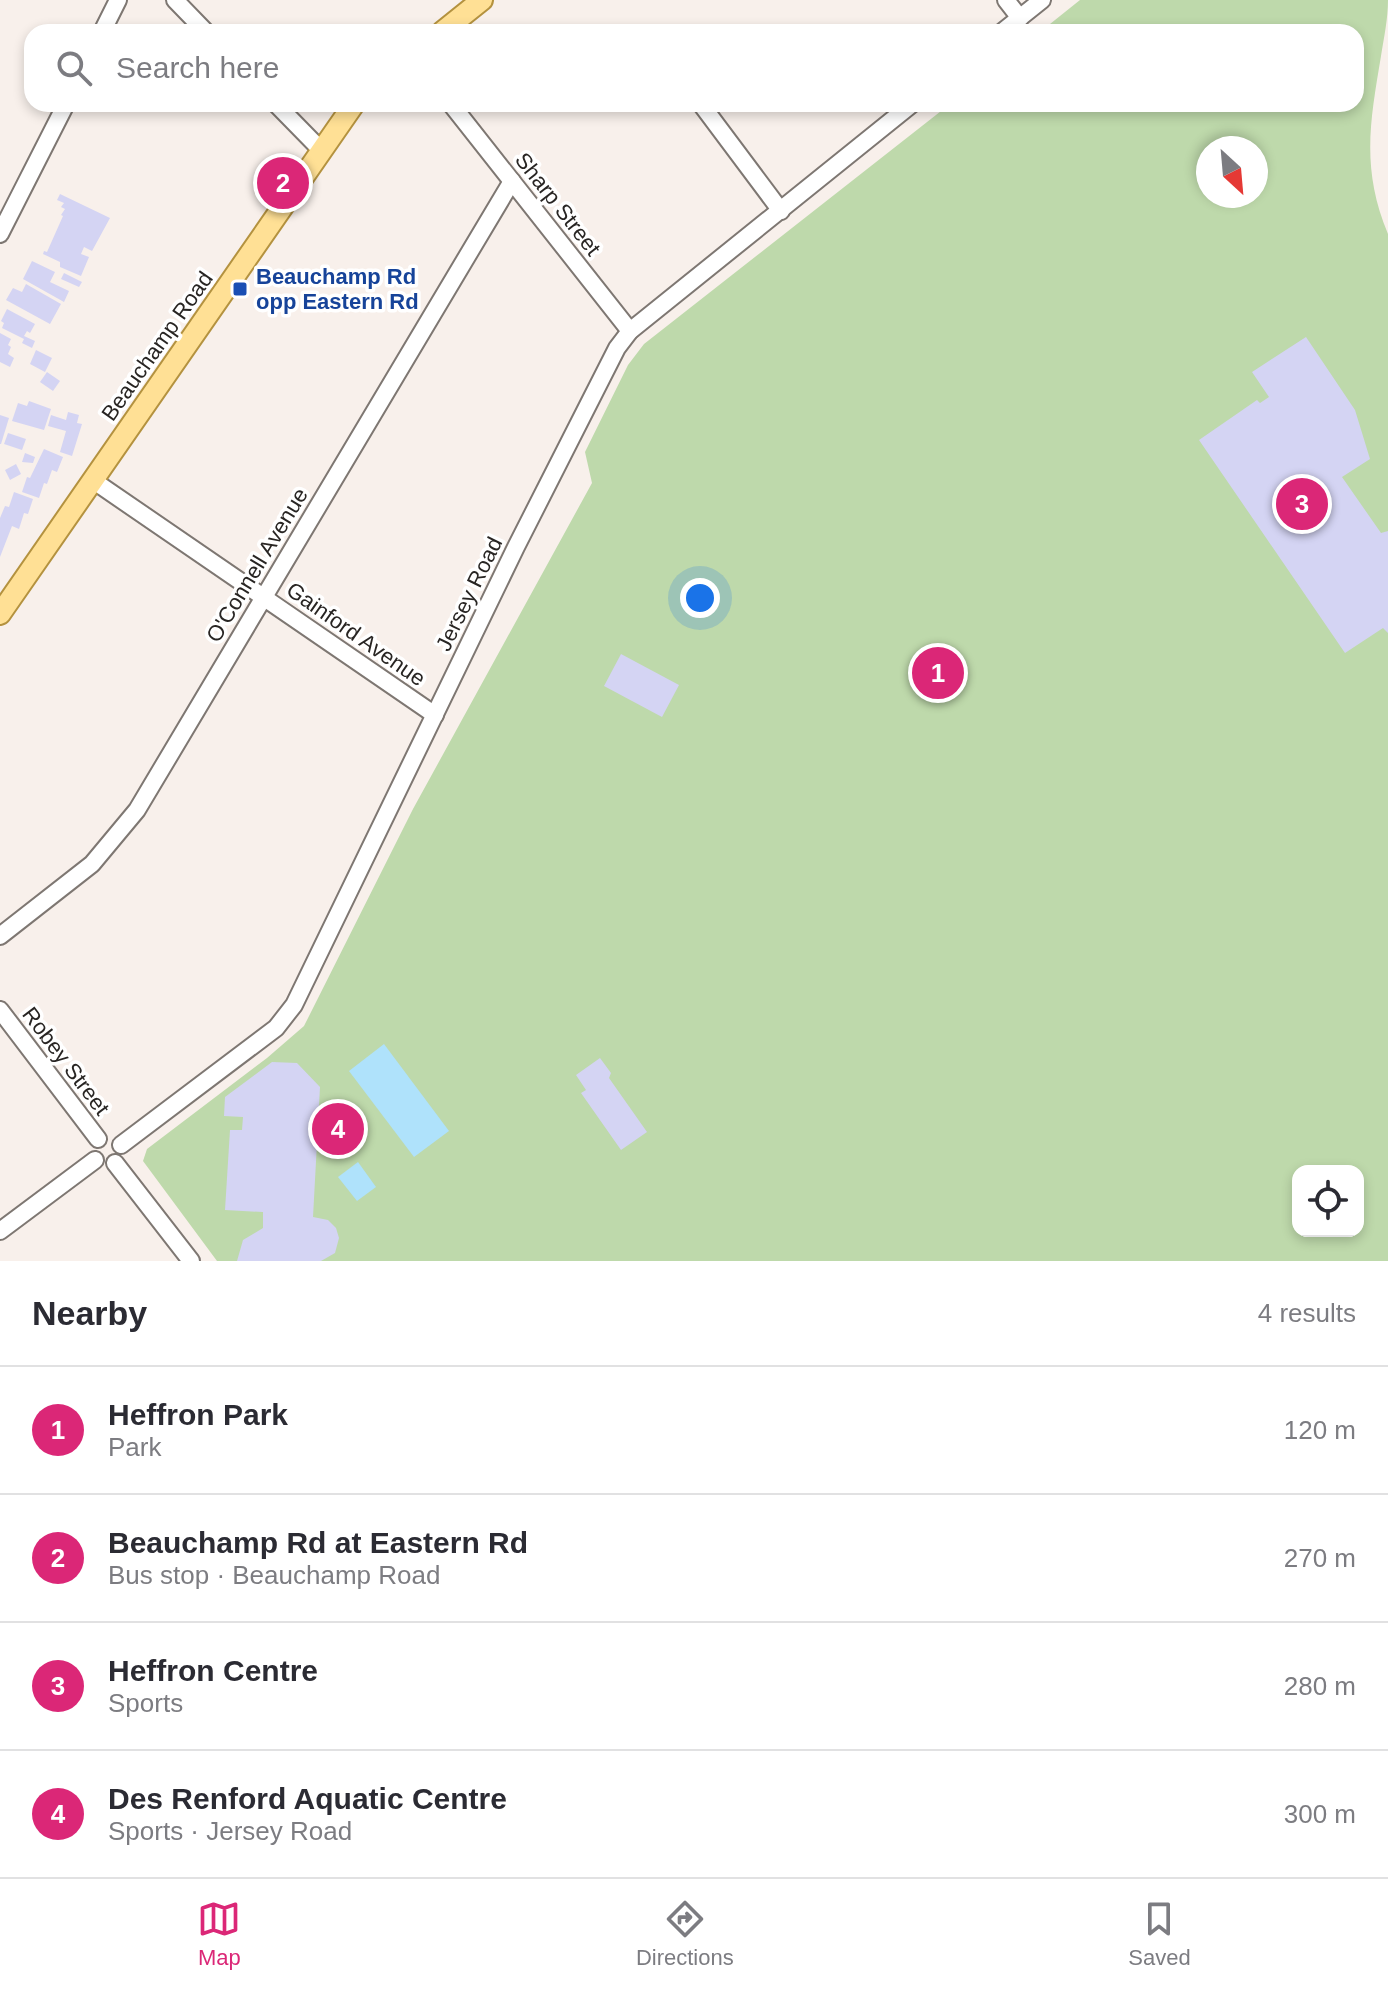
<!DOCTYPE html>
<html lang="en">
<head>
<meta charset="utf-8">
<style>
	:root { --surface:#fff; --page:#f7f7f7; --text:#2b2b33; --muted:#7c7c81; --line:#e1e1e2; --accent:#db2777 }
	body { margin:0; font-family:Arial,sans-serif; background:var(--page); color:var(--text) }
	.controls { position:absolute; right:24px; bottom:24px; display:grid; overflow:hidden; border-radius:16px; box-shadow:0 4px 12px #0003 }
	.controls button { width:72px; height:72px; display:grid; place-items:center; padding:0; border:0; border-bottom:2px solid var(--line); background:var(--surface); color:var(--text); font:40px sans-serif }
	.compass { position:absolute; left:1196px; top:136px; width:72px; height:72px; border-radius:50%; background:var(--surface); box-shadow:0 4px 12px #0003; rotate:154deg }
	.you { position:absolute; left:700px; top:598px; width:28px; height:28px; margin:-20px; border:6px solid #fff; border-radius:50%; background:#1a73e8; box-shadow:0 0 0 12px #1a73e833 }
	.badge { display:grid; place-items:center; width:52px; height:52px; border-radius:50%; background:var(--accent); color:#fff; font-size:26px; font-weight:700 }
	.pin { position:absolute; translate:-50% -50%; border:4px solid #fff; box-shadow:0 2px 8px #0006 }
	.list { margin:0; padding:0; list-style:none }
	h2 { display:flex; justify-content:space-between; align-items:center; height:104px; margin:0; padding:0 32px; font-size:34px }
	h2 small { font-size:26px; font-weight:400; color:var(--muted) }
	.list li { display:grid; grid-template-columns:52px 1fr auto; gap:24px; align-items:center; box-sizing:border-box; height:128px; padding:0 32px; border-top:2px solid var(--line) }
	.list b { display:block; font-size:30px; white-space:nowrap }
	.list p { margin:0; font-size:26px; white-space:nowrap; color:var(--muted) }
	.list em { font-size:26px; font-style:normal; color:var(--muted) }
	.icon { flex:none; width:44px; height:44px; fill:none; stroke:currentColor; stroke-width:2; stroke-linecap:round; stroke-linejoin:round }
	.map { position:relative; flex:none; width:1388px; height:1261px; overflow:hidden }
	.search { position:absolute; background:var(--surface); box-shadow:0 4px 12px #0003; left:24px; right:24px; top:24px; height:88px; display:flex; align-items:center; gap:20px; box-sizing:border-box; padding:0 28px; border-radius:24px; color:var(--muted); font-size:30px }
	.sheet { height:616px; background:var(--surface) }
	nav { display:flex; justify-content:space-around; align-items:center; box-sizing:border-box; height:112px; border-top:2px solid var(--line); background:var(--surface); font-size:22px; color:var(--muted) }
	nav a { display:grid; justify-items:center; gap:4px }
	nav .on { color:var(--accent) }
	.map>svg:first-child { display:block }
</style>
</head>
<body>
<div class="map">
<svg width="1388" height="1261" viewBox="0 0 1388 1261">
	<rect width="100%" height="100%" fill="#f8f0eb"/>
	<path fill="#bed9ab" fill-rule="evenodd" d="M1080,0H1388C1388,19 1384,37 1381,56C1370,122 1361,169 1388,234V1261H217L143,1161L147,1149L267,1058L304,1026L413,809L592,483L585,452L628,365L644,344L950,104H1356V32H1040ZM1208,148H1256V196H1208ZM1298,1171H1358V1231H1298Z"/>
	<g fill="#afe2fb">
		<polygon points="384,1044 449,1131 414,1157 349,1071"/>
		<circle cx="343" cy="1127" r="11"/>
		<polygon points="358,1162 376,1187 357,1201 338,1177"/>
	</g>
	<g fill="#d4d4f3">
		<polygon points="60,194 110,218 92,251 84,247 81,254 89,257 81,276 60,267 60,262 43,254 44,251 47,252 63,216 61,215 65,209 61,207 64,203 57,200"/>
		<polygon points="32,261 55,272 50,282 69,291 64,302 23,279"/>
		<polygon points="64,273 82,282 79,287 61,279"/>
		<polygon points="26,284 61,304 50,324 6,300 13,288 22,292"/>
		<polygon points="7,309 35,324 30,333 27,331 24,336 35,341 32,348 22,343 24,339 2,328 4,323 1,321"/>
		<polygon points="0,333 11,339 8,345 11,347 8,354 14,358 10,367 0,362"/>
		<polygon points="1306,337 1355,410 1370,459 1342,477 1381,533 1388,531 1388,633 1383,628 1345,653 1199,440 1257,400 1260,403 1269,397 1252,372"/>
		<polygon points="36,350 52,358 45,372 30,364"/>
		<polygon points="47,372 60,381 53,391 40,382"/>
		<polygon points="29,401 51,409 44,430 12,421 18,403 27,406"/>
		<polygon points="68,412 79,415 77,423 82,424 72,456 60,452 66,431 48,426 51,415 66,420"/>
		<polygon points="0,415 9,418 1,444 0,444"/>
		<polygon points="8,433 26,439 22,450 4,444"/>
		<polygon points="44,449 63,457 57,472 52,470 47,484 44,483 39,498 22,492 27,477 30,478"/>
		<polygon points="25,453 35,457 33,463 22,462"/>
		<polygon points="16,464 21,474 10,480 5,470"/>
		<polygon points="14,492 33,499 28,514 24,513 19,529 12,526 0,557 0,518 5,506 9,507"/>
		<polygon points="621,654 679,685 662,717 604,686"/>
		<polygon points="600,1058 611,1073 609,1078 647,1132 621,1150 581,1093 586,1090 576,1075"/>
		<polygon points="272,1062 297,1063 320,1087 313,1217 328,1220 336,1228 339,1238 335,1253 321,1261 237,1261 243,1240 263,1228 263,1212 225,1210 230,1130 242,1130 243,1117 224,1116 225,1097"/>
	</g>
	<g fill="none" stroke-linecap="round" stroke-linejoin="round">
		<defs>
			<g id="minor">
				<polyline points="175,0 206,32"/>
				<polyline points="1006,0 1020,18"/>
				<polyline points="102,32 118,0"/>
				<polyline points="1002,32 1042,0"/>
				<polyline points="276,104 321,150"/>
				<polyline points="451,104 630,331"/>
				<polyline points="701,104 781,211"/>
				<polyline points="0,234 66,104"/>
				<polyline points="94,481 435,715"/>
				<polyline points="0,936 92,864 137,810 512,181"/>
				<polyline points="0,1010 98,1139"/>
				<polyline points="121,1145 276,1028 294,1005 516,547 617,348 630,331 912,104"/>
				<polyline points="115,1163 191,1261"/>
				<polyline points="0,1231 95,1160"/>
			</g>
			<g id="major">
				<polyline points="442,32 482,0"/>
				<polyline points="0,614 354,104"/>
			</g>
		</defs>
		<use href="#minor" stroke="#7e7772" stroke-width="20"/>
		<use href="#major" stroke="#b4923f" stroke-width="24"/>
		<use href="#minor" stroke="#fff" stroke-width="16"/>
		<use href="#major" stroke="#ffe095" stroke-width="20"/>
	</g>
	<rect fill="#1a4fb4" stroke="#fff" stroke-width="3" x="232" y="281" width="16" height="16" rx="4"/>
	<g text-anchor="middle" dominant-baseline="central" stroke-width="7" stroke-linejoin="round" paint-order="stroke">
		<g font-size="22" fill="#282523" stroke="#fff">
			<text transform="translate(558 204) rotate(52)">Sharp Street</text>
			<text transform="translate(157 346) rotate(-55)">Beauchamp Road</text>
			<text transform="translate(257 565) rotate(-59)">O'Connell Avenue</text>
			<text transform="translate(469 594) rotate(-64)">Jersey Road</text>
			<text transform="translate(356 634) rotate(35)">Gainford Avenue</text>
			<text transform="translate(66 1061) rotate(53)">Robey Street</text>
		</g>
		<g font-size="22" font-weight="bold" fill="#164399" stroke="#fff" text-anchor="start">
			<text x="256" y="276">Beauchamp Rd<tspan x="256" dy="25">opp Eastern Rd</tspan></text>
		</g>
	</g>
</svg>
<div class="controls">
<button><svg class="icon" aria-label="locate" viewBox="0 0 24 24"><circle cx="12" cy="12" r="6"/><path d="M12 2v4M12 18v4M2 12h4M18 12h4"/></svg></button>
</div>
<svg class="compass" viewBox="-18 -18 36 36"><path d="M0-13l5 13h-10z" fill="#e53935"/><path d="M0 13l5-13h-10z" fill="#7c7c81"/></svg>
<div class="you"></div>
<div class="pin badge" style="left:938px;top:673px">1</div>
<div class="pin badge" style="left:283px;top:183px">2</div>
<div class="pin badge" style="left:1302px;top:504px">3</div>
<div class="pin badge" style="left:338px;top:1129px">4</div>
<div class="search"><svg class="icon" aria-label="search" viewBox="0 0 24 24"><circle cx="10" cy="10" r="6"/><path d="M15 15l6 6"/></svg>Search here</div>
</div>
<section class="sheet">
<h2>Nearby<small>4 results</small></h2>
<ul class="list">
<li><span class="badge">1</span><div><b>Heffron Park</b><p>Park</p></div><em>120 m</em></li>
<li><span class="badge">2</span><div><b>Beauchamp Rd at Eastern Rd</b><p>Bus stop · Beauchamp Road</p></div><em>270 m</em></li>
<li><span class="badge">3</span><div><b>Heffron Centre</b><p>Sports</p></div><em>280 m</em></li>
<li><span class="badge">4</span><div><b>Des Renford Aquatic Centre</b><p>Sports · Jersey Road</p></div><em>300 m</em></li>
</ul>
</section>
<nav>
<a class="on"><svg class="icon" aria-label="map" viewBox="0 0 24 24"><path d="M3 6l6-2 6 2 6-2v14l-6 2-6-2-6 2zM9 4v14M15 6v14"/></svg>Map</a>
<a><svg class="icon" aria-label="directions" viewBox="0 0 24 24"><path d="M12 3l9 9-9 9-9-9zM9 14v-3h6M13 9l2 2-2 2"/></svg>Directions</a>
<a><svg class="icon" aria-label="saved" viewBox="0 0 24 24"><path d="M7 4h10v16l-5-4-5 4z"/></svg>Saved</a>
</nav>
</body>
</html>
